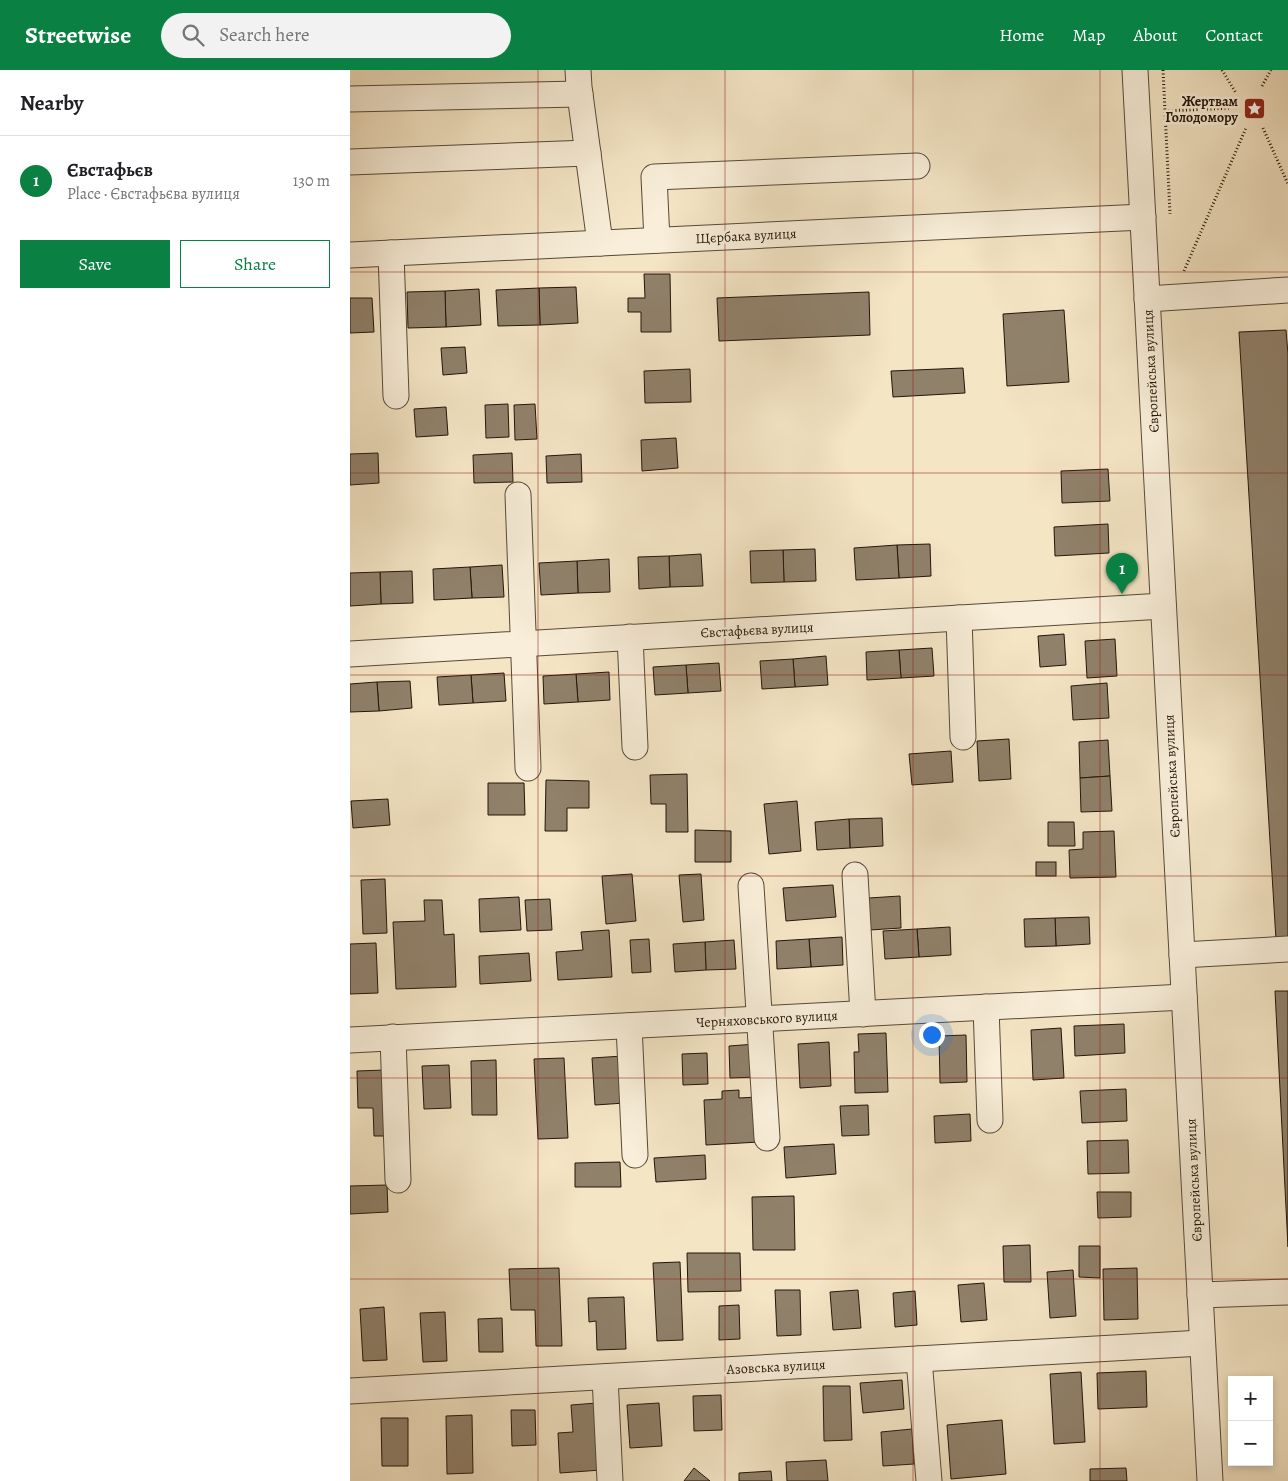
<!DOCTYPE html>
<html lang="en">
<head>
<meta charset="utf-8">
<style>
	:root { --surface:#fff; --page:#f2f2f2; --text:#202124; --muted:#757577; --line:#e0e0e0; --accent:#0b8043 }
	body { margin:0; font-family:Alegreya,serif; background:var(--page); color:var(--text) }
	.controls { position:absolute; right:15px; bottom:15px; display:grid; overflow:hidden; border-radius:0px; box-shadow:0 2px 8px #0003 }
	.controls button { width:45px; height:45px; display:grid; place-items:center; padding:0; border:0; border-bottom:1px solid var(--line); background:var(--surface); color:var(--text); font:25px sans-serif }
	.you { position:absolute; left:581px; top:964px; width:18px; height:18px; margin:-12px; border:4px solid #fff; border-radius:50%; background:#1a73e8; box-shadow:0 0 0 8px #1a73e833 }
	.badge { display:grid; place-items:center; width:32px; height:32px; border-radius:50%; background:var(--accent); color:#fff; font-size:16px; font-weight:700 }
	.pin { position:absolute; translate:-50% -41px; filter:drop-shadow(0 1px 2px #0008) }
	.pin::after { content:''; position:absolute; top:26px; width:18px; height:15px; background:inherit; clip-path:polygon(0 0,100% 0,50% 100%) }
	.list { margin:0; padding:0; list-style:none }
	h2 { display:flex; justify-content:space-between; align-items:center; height:65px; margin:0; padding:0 20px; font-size:21px }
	h2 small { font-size:16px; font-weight:400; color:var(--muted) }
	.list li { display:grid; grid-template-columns:32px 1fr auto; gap:15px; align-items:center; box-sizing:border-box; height:90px; padding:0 20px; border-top:1px solid var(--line) }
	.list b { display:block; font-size:19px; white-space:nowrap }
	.list p { margin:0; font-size:16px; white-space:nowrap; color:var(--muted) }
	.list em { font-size:16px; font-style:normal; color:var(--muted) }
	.actions { display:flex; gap:10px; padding:15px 20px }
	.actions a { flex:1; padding:11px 0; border:1px solid var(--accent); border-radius:0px; text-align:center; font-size:18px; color:var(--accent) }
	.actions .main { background:var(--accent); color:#fff }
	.icon { flex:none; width:28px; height:28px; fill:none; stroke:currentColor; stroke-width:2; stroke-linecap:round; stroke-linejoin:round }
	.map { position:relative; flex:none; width:938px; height:1411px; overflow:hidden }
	header { display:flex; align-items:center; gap:30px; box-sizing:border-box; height:70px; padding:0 25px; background:var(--accent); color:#fff }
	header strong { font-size:24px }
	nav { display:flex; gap:28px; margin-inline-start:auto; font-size:18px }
	.search { width:350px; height:45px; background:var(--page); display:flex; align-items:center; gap:12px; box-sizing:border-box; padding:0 18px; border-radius:28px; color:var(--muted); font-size:19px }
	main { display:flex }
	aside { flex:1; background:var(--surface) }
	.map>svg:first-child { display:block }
</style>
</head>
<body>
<header>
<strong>Streetwise</strong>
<div class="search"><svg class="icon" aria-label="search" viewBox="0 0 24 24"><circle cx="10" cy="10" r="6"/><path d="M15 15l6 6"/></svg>Search here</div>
<nav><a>Home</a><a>Map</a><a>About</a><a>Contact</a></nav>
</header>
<main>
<aside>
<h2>Nearby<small></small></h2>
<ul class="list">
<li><span class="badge">1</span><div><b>Євстафьєв</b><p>Place · Євстафьєва вулиця</p></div><em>130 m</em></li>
</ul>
<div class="actions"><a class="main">Save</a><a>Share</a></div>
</aside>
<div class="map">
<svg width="938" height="1411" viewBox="0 0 938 1411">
	<rect width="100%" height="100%" fill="#f4e5c5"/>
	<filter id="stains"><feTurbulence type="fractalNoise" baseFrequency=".004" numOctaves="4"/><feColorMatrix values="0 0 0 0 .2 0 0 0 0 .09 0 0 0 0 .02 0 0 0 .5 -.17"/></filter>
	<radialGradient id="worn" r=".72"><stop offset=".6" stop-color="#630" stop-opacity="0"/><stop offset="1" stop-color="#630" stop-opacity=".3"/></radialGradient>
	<g fill="#90816b" stroke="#231509">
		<polygon points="294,204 320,204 321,262 291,262 291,242 278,242 278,228 295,228"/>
		<polygon points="226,217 228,253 190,255 189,218"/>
		<polygon points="189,218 190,255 148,256 146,220"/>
		<polygon points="129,219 131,255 96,257 95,221"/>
		<polygon points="95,221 96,257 58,258 57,222"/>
		<polygon points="519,222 520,265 369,271 367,228"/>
		<polygon points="0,228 22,228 24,262 0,263"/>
		<polygon points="714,240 719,312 657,316 653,244"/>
		<polygon points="936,260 938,284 938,869 926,870 889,262"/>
		<polygon points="115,277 117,303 93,305 91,278"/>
		<polygon points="613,298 615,323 543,327 541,301"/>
		<polygon points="340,299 341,332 295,333 294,301"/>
		<polygon points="158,334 159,367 136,368 135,335"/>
		<polygon points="185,334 187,369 165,370 164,335"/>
		<polygon points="96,337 98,365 66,367 64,339"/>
		<polygon points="326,368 328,398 292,401 291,370"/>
		<polygon points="28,383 29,413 0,415 0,384"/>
		<polygon points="162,383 163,412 124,413 123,385"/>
		<polygon points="231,384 232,412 197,413 196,386"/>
		<polygon points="758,399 760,431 712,433 711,401"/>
		<polygon points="758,454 759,483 705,486 704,457"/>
		<polygon points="580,474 581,506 549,508 547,475"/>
		<polygon points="547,475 549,508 506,510 504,478"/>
		<polygon points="465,479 466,511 434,512 433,480"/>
		<polygon points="433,480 434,512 401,513 400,481"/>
		<polygon points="351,484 353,516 320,517 319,486"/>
		<polygon points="319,486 320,517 289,519 288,487"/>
		<polygon points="259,489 260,522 228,523 227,491"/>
		<polygon points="227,491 228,523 191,525 189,493"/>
		<polygon points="152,495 154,527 122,528 120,497"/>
		<polygon points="120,497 122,528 84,530 83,499"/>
		<polygon points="62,501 63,533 31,534 30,502"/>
		<polygon points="30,502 31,534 0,536 0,503"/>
		<polygon points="714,564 716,595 690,597 688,566"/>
		<polygon points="765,569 767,606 737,608 735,571"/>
		<polygon points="582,578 584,606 551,608 549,580"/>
		<polygon points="549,580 551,608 517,610 516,582"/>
		<polygon points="476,586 478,615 445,617 443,589"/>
		<polygon points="443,589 445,617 412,619 410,591"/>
		<polygon points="369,593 371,621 338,623 336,595"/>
		<polygon points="336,595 338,623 305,625 303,597"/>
		<polygon points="259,602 260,630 228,632 226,604"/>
		<polygon points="154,603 156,631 123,633 121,605"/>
		<polygon points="226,604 228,632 194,634 193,606"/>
		<polygon points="121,605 123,633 89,635 87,607"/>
		<polygon points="60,611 62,638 29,641 27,612"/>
		<polygon points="27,612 29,641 0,642 0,614"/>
		<polygon points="757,613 759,648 723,650 721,616"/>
		<polygon points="659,669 661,709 629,711 627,671"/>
		<polygon points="758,670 760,706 730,708 729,672"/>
		<polygon points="601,681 603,712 562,715 559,684"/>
		<polygon points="337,704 338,762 316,762 316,734 301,734 300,705"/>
		<polygon points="760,706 762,741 731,742 730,708"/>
		<polygon points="196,710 239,711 239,738 217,738 217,761 195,761"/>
		<polygon points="138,713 174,713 175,745 138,745"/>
		<polygon points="38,729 40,755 3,758 1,731"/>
		<polygon points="447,731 451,781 419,784 414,734"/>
		<polygon points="532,748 533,776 500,778 499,749"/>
		<polygon points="499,749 500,778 467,780 465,752"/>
		<polygon points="698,752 724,752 725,776 698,776"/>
		<polygon points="345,760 381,761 381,792 345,792"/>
		<polygon points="764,761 766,807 720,808 719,780 733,779 733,762"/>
		<rect x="686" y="792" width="20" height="14"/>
		<polygon points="282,804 286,851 256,854 252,806"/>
		<polygon points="351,804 354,850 333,852 329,805"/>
		<polygon points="35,809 37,863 13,864 11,810"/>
		<polygon points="483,815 486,847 436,851 433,818"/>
		<polygon points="550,826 551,858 520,860 519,828"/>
		<polygon points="169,827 171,860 130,862 129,829"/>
		<polygon points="200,829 202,860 177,861 175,830"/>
		<polygon points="74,830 92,830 94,865 104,864 106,917 46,919 43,852 75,851"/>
		<polygon points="739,847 740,874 706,876 705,848"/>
		<polygon points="705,848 706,876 675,877 674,849"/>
		<polygon points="600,857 601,885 569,887 567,859"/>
		<polygon points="567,859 569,887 535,889 533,861"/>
		<polygon points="259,860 262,907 208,910 206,882 233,880 231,862"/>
		<polygon points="492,867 493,895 461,897 459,869"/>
		<polygon points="299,869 301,902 282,903 280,870"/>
		<polygon points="459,869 461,897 427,899 426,871"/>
		<polygon points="384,870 386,899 356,900 355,872"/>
		<polygon points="355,872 356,900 325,902 323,874"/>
		<polygon points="26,873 28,923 0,924 0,874"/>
		<polygon points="179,883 181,911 130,914 129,886"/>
		<polygon points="925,921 938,921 938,1177"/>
		<polygon points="774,954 775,983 725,986 724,956"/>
		<polygon points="711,958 714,1008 683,1010 681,960"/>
		<polygon points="536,963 538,1022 505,1023 504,982 509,982 508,964"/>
		<polygon points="616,965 617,1012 590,1013 589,966"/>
		<polygon points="479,972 481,1016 450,1018 448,974"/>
		<polygon points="406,974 407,1007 380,1008 379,976"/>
		<polygon points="357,983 358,1014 333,1015 332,984"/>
		<polygon points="273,986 275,1033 245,1035 242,988"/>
		<polygon points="214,988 218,1068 188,1069 184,989"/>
		<polygon points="146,990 147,1045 122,1045 121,991"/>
		<polygon points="99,995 101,1038 74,1039 72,996"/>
		<polygon points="35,1000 37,1066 24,1066 23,1038 8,1038 7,1001"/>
		<polygon points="776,1019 777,1051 732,1053 730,1021"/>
		<polygon points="389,1020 389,1028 407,1027 409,1072 356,1075 354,1030 372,1029 372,1021"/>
		<polygon points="518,1035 519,1065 492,1066 490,1036"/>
		<polygon points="620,1044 621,1071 585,1073 584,1046"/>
		<polygon points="778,1070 779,1103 738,1104 737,1071"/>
		<polygon points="484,1074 486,1104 436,1108 434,1077"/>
		<polygon points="355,1085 356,1109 306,1112 304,1088"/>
		<polygon points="270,1092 271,1117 225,1117 225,1093"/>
		<polygon points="37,1115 38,1142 0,1144 0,1116"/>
		<polygon points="747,1122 781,1122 781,1147 748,1148"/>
		<polygon points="444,1126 445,1180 403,1180 402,1127"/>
		<polygon points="680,1175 681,1212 654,1212 653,1176"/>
		<polygon points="729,1176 750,1176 750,1208 729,1207"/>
		<polygon points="337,1183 390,1183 391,1221 338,1222"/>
		<polygon points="330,1192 333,1270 307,1271 303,1193"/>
		<polygon points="209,1198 212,1276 186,1276 185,1240 161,1240 159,1199"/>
		<polygon points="787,1198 788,1249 754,1250 753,1199"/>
		<polygon points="723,1200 726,1246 700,1248 697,1202"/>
		<polygon points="634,1213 637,1250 611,1252 608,1215"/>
		<polygon points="425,1220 450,1220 451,1265 427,1266"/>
		<polygon points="508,1220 511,1258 483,1260 480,1222"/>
		<polygon points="565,1221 567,1255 545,1257 543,1223"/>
		<polygon points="274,1227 276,1279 247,1280 246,1251 239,1252 238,1228"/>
		<polygon points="389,1235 390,1269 369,1270 369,1236"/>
		<polygon points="34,1237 37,1290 13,1291 10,1239"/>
		<polygon points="95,1242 97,1291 73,1292 70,1243"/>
		<polygon points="152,1248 153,1282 129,1282 128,1249"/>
		<polygon points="796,1301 797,1337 748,1339 747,1303"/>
		<polygon points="731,1302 735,1372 704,1374 700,1304"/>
		<polygon points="552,1310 554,1339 513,1343 510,1313"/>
		<polygon points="473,1316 500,1316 502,1370 474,1371"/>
		<polygon points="371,1325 372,1360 344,1361 343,1326"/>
		<polygon points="247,1333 251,1400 210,1403 208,1363 223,1362 221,1335"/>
		<polygon points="309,1333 312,1376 280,1378 277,1335"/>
		<polygon points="161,1340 185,1340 186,1375 162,1376"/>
		<polygon points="122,1345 123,1403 97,1404 96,1346"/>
		<polygon points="31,1348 58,1348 58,1396 32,1396"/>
		<polygon points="652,1350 656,1404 601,1409 597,1355"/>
		<polygon points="562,1359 564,1394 533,1396 531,1362"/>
		<polygon points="476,1390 478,1411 437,1411 436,1392"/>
		<polygon points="344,1398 360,1411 334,1411"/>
		<polygon points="776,1398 777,1411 740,1411 740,1399"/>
		<polygon points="421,1401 422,1411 389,1411 389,1403"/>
	</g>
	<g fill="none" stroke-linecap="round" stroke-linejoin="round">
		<defs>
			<g id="minor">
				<polyline points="228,0 229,17 250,173"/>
				<polyline points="785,0 860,1411"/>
				<polyline points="0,29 230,24"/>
				<polyline points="0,92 238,83"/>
				<polyline points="307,170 304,107 567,96"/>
				<polyline points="41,183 46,326"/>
				<polyline points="0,185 793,147"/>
				<polyline points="797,229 938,220"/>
				<polyline points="168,425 178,698"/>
				<polyline points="609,548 613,667"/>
				<polyline points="280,567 285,677"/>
				<polyline points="0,584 813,536"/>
				<polyline points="505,805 513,944"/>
				<polyline points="401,816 417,1068"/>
				<polyline points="832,885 938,879"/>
				<polyline points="636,937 640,1050"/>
				<polyline points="279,956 285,1085"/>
				<polyline points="43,967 48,1110"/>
				<polyline points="0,970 834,927"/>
				<polyline points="850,1225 938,1222"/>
				<polyline points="569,1289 579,1411"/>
				<polyline points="255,1307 260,1411"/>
				<polyline points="0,1321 852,1273"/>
			</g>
		</defs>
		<use href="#minor" stroke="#574938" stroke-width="27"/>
		<g stroke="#231509" stroke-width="3" stroke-dasharray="1 2.5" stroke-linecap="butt">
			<polyline points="813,0 820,144"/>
			<polyline points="872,0 886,23"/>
			<polyline points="912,16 921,0"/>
			<polyline points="815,41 881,38"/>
			<polyline points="913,58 938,114"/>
			<polyline points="834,201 896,58"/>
		</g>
		<use href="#minor" stroke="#f8eed9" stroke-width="25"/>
	</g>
	<path fill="none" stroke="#8f2418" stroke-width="1" stroke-opacity="0.55" d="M188,0V1411M375,0V1411M563,0V1411M750,0V1411M0,202H938M0,403H938M0,605H938M0,806H938M0,1008H938M0,1209H938"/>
	<defs>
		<symbol id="sight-square" viewBox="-11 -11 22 22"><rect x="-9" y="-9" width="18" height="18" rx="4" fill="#8f2418" stroke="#f8eed9"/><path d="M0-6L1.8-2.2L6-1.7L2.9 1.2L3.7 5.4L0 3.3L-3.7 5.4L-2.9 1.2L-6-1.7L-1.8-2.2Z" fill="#fff"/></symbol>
	</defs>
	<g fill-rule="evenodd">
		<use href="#sight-square" x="892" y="26" width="25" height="25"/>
	</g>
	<g text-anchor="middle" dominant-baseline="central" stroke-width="5" stroke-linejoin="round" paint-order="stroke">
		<g font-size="14" font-weight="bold" fill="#231509" stroke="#f8eed9" text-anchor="end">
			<text x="888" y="31">Жертвам<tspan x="888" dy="16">Голодомору</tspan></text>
		</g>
		<g font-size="14" fill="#231509" stroke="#f8eed9">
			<text transform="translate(396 166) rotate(-3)">Щєрбака вулиця</text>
			<text transform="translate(801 301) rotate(-93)">Європейська вулиця</text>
			<text transform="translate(407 560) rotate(-3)">Євстафьєва вулиця</text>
			<text transform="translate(822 706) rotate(-93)">Європейська вулиця</text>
			<text transform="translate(417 949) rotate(-3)">Черняховського вулиця</text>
			<text transform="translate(844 1110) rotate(-93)">Європейська вулиця</text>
			<text transform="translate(426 1297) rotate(-3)">Азовська вулиця</text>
		</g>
	</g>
	<rect width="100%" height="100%" filter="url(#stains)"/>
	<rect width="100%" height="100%" fill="url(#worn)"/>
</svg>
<div class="controls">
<button>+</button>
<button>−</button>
</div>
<div class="you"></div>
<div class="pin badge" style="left:772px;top:524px">1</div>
</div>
</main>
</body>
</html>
